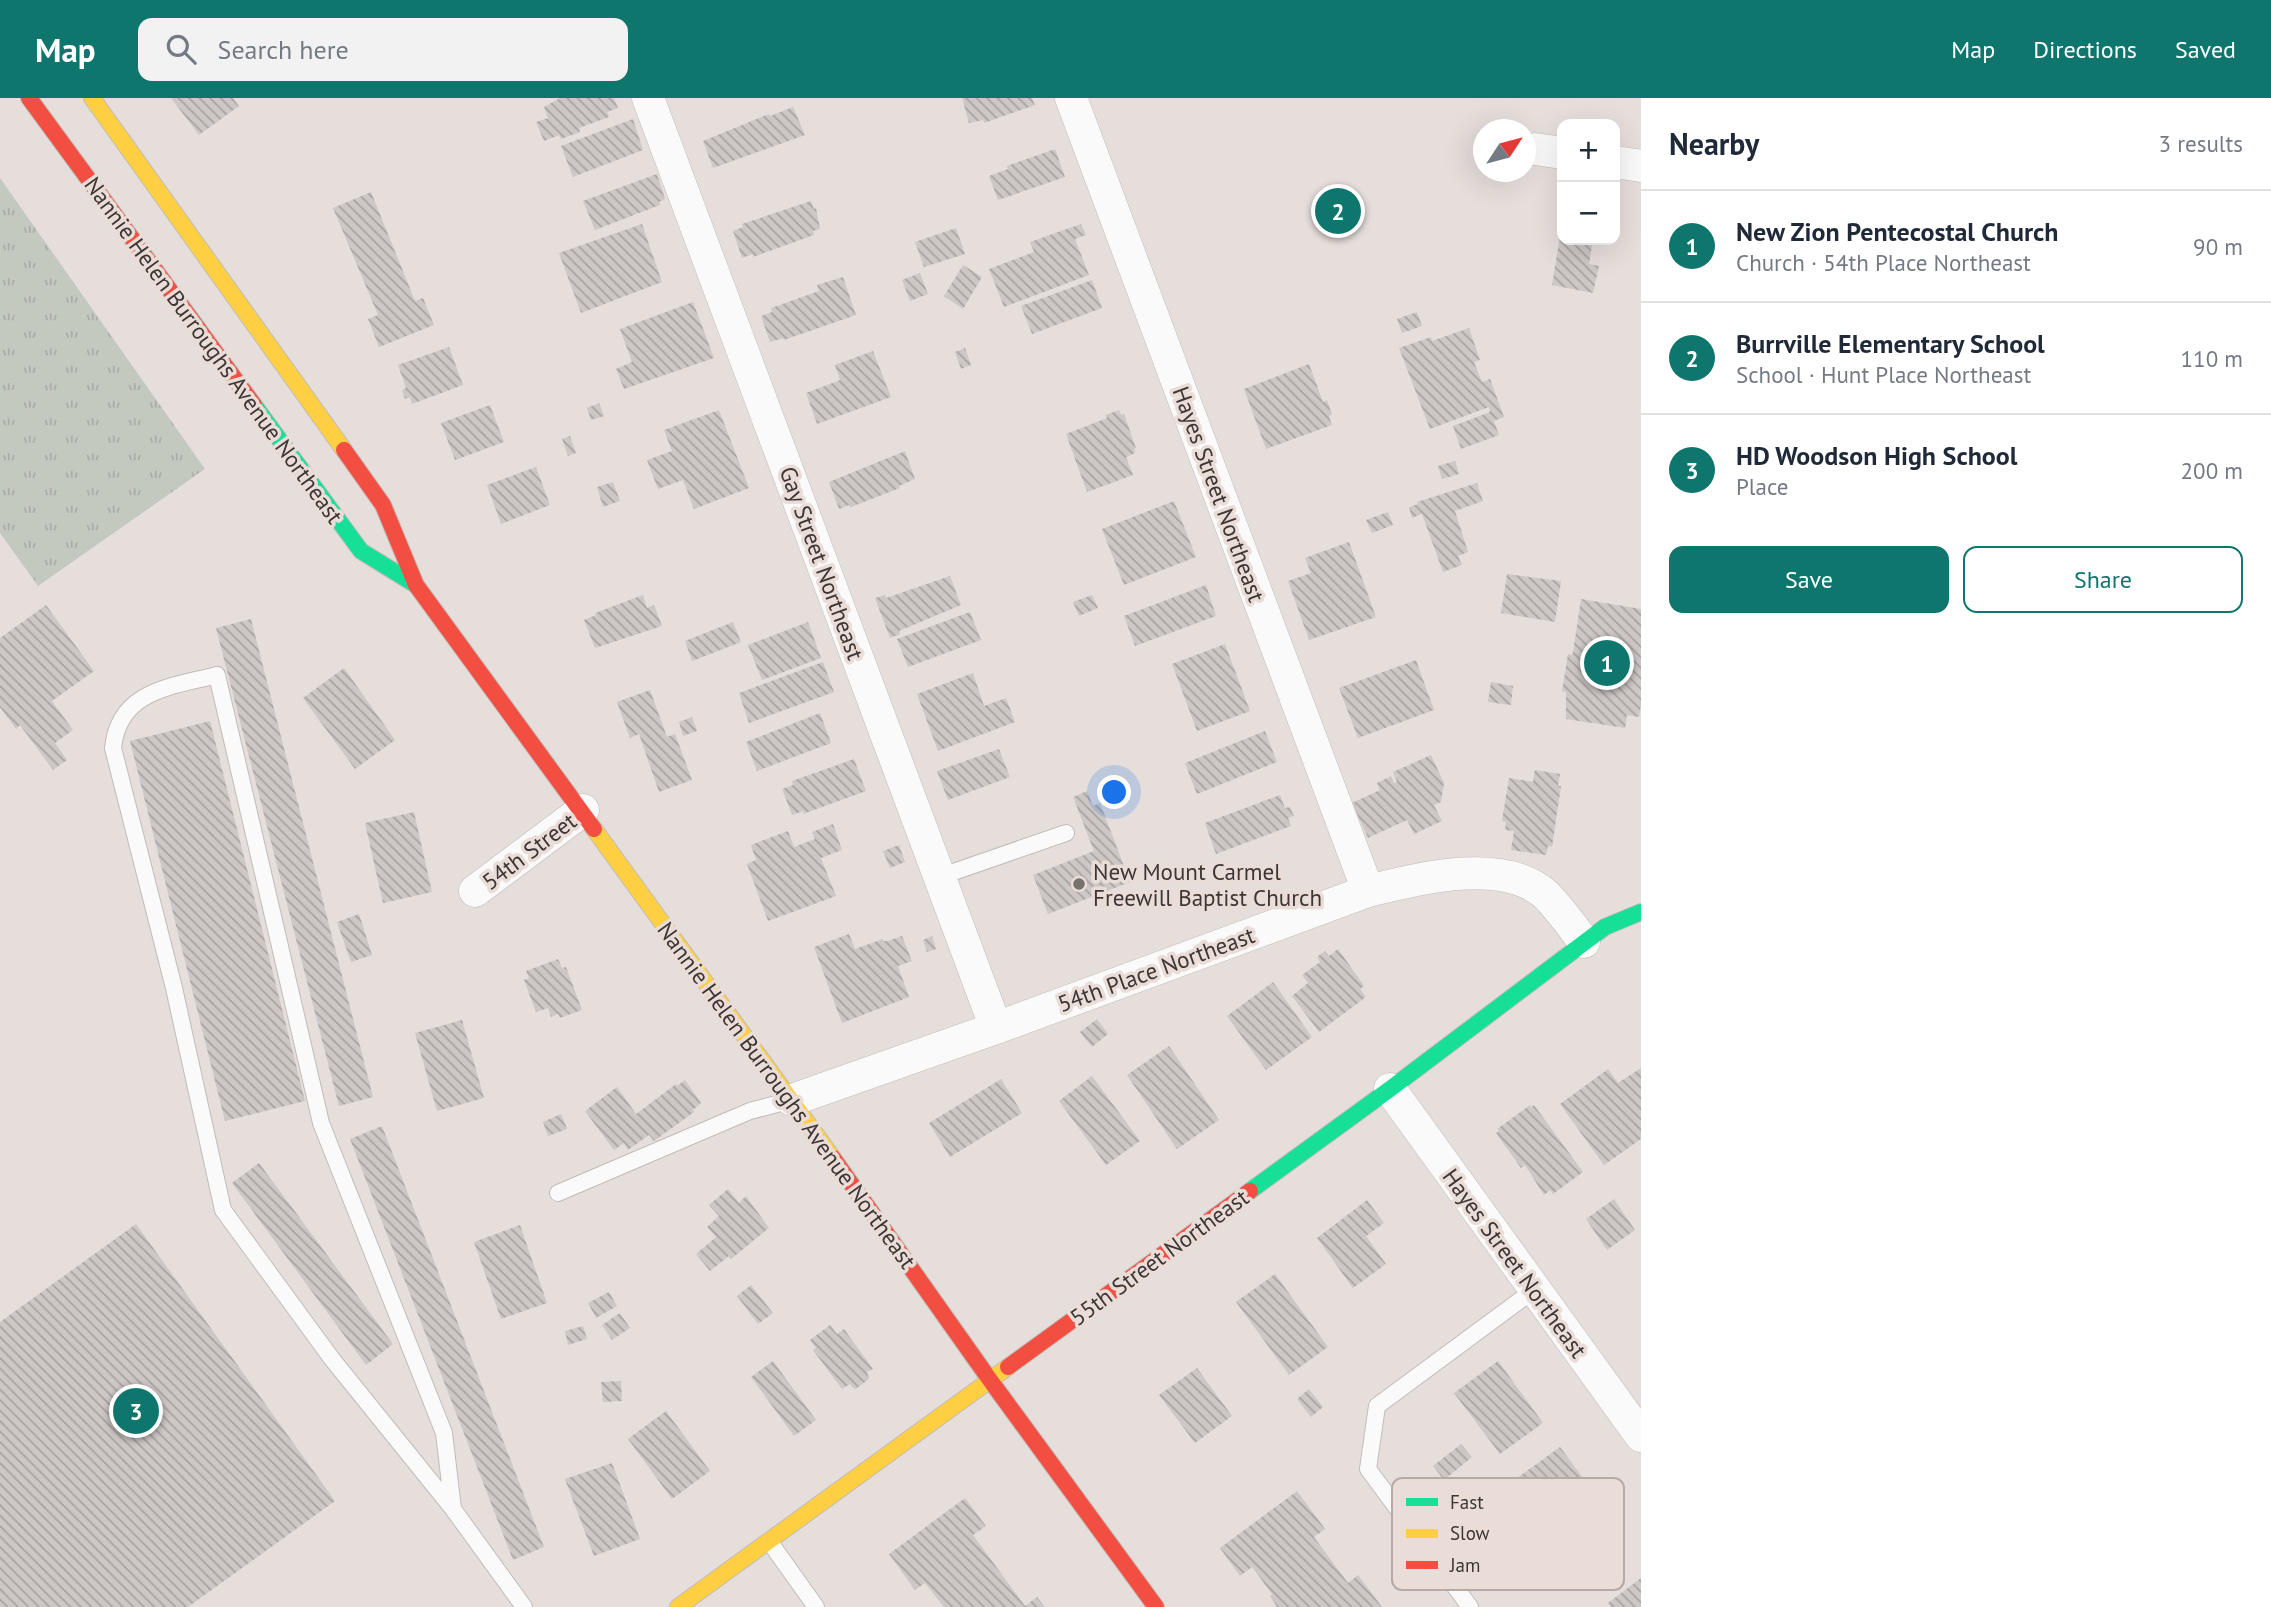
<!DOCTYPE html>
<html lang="en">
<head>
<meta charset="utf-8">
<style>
	:root { --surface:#fff; --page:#f2f2f3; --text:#1f2937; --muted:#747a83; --line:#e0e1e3; --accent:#0f766e }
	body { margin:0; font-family:"PT Sans",sans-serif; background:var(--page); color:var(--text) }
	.controls { position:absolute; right:21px; top:21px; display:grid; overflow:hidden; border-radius:14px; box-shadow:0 7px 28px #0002 }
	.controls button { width:63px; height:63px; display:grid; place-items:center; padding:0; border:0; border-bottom:2px solid var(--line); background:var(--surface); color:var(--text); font:35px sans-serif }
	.compass { position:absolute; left:1473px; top:21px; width:63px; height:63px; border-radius:50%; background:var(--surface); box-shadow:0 7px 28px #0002; rotate:54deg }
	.you { position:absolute; left:1115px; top:695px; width:24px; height:24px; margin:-18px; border:5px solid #fff; border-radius:50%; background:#1a73e8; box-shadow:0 0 0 10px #1a73e833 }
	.badge { display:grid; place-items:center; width:46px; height:46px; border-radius:50%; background:var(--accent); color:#fff; font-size:23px; font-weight:700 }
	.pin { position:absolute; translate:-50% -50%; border:4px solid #fff; box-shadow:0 2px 7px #0006 }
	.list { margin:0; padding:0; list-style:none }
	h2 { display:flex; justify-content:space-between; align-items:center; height:91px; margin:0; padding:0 28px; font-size:30px }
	h2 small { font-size:23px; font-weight:400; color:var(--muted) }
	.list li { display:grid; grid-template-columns:46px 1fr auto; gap:21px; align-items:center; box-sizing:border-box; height:112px; padding:0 28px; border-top:2px solid var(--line) }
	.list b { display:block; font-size:26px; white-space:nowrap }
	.list p { margin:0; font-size:23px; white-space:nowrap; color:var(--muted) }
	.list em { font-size:23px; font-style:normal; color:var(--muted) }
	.actions { display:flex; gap:14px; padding:21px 28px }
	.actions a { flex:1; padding:16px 0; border:2px solid var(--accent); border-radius:14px; text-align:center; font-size:24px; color:var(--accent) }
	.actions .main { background:var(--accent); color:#fff }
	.icon { flex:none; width:38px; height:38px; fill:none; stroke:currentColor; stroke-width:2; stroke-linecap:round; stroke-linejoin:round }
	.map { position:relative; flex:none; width:1641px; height:1509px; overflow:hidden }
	header { display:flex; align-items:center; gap:42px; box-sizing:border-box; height:98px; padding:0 35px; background:var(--accent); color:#fff }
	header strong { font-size:33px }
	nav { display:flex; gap:38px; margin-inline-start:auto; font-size:24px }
	.search { width:490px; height:63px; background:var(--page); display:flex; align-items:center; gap:18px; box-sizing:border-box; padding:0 24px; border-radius:14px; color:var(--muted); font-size:26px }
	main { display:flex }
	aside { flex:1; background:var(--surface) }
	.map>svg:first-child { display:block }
</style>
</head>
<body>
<header>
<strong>Map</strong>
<div class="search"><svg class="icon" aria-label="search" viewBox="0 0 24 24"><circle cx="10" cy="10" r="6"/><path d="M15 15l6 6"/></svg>Search here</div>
<nav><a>Map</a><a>Directions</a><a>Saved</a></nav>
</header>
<main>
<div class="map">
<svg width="1641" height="1509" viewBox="0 0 1641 1509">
	<defs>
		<pattern id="park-tufts" width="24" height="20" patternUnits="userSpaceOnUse" patternTransform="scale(1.75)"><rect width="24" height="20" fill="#c4c9bf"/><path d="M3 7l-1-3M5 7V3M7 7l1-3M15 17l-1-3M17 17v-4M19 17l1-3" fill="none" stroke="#a9ada5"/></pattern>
		<pattern id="building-back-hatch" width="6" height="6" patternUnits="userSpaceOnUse" patternTransform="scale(1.75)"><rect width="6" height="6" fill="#cdc7c5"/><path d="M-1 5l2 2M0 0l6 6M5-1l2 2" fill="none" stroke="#a8a2a1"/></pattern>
	</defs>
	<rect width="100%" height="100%" fill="#e6dedb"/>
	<polygon fill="url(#park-tufts)" points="0,80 205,371 38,488 0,435"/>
	<g fill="url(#building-back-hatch)">
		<polygon points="171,0 233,0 239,8 199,37"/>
		<polygon points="560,0 614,0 618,10 607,14 609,19 579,30 580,34 561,41 559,37 544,43 536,24 548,20 544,9"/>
		<polygon points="962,0 1032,0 1035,7 984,25 983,22 969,25"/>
		<polygon points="793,9 805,37 713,70 703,43 769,16 770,18"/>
		<polygon points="633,21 643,52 573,79 561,48"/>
		<polygon points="1055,51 1065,79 998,102 989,78 1008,71 1007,68"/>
		<polygon points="657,76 665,101 659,104 660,107 595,132 583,103"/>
		<polygon points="371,94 415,203 423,200 434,227 379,249 368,221 378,217 333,110"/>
		<polygon points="811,103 814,111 816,110 820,131 813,133 814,137 753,159 753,156 742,160 733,133 743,129 742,126"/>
		<polygon points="642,126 662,184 581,215 559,155"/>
		<polygon points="1081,126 1086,137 1075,141 1089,177 1004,209 989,171 1034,154 1030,144"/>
		<polygon points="956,130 965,156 924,169 915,144"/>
		<polygon points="1561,132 1562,142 1593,142 1589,166 1599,168 1593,195 1552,187"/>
		<polygon points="963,167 982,179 963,211 944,198"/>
		<polygon points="920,175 928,196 910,203 902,182"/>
		<polygon points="843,179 856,217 784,242 783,240 770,244 761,218 772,214 771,210 819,193 817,187"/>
		<polygon points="1092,182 1102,210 1032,236 1021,208"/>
		<polygon points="693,204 714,260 624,291 616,271 632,264 620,231"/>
		<polygon points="1417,214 1422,228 1402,235 1397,221"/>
		<polygon points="1469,230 1480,262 1474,264 1482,284 1490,281 1504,319 1494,323 1499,337 1461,351 1453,328 1490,314 1489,309 1430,331 1399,250 1431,239 1432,243"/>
		<polygon points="449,249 463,287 412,306 410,299 405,301 402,292 406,290 398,267"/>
		<polygon points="965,250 971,267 961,271 955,254"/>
		<polygon points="873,253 891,299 817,326 806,295 840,282 835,267"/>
		<polygon points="1309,266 1323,304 1327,302 1332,317 1329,318 1332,327 1266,351 1244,291"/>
		<polygon points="599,305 604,318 591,322 587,310"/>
		<polygon points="490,307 504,344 455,362 441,325"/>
		<polygon points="719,312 749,390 694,411 683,382 658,391 647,362 672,353 664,332"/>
		<polygon points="1119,312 1121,317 1124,316 1136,350 1134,351 1135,355 1126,359 1133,377 1087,394 1066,336 1107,320 1106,317"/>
		<polygon points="570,338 576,355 568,358 562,341"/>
		<polygon points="905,353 915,381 899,388 900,390 851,409 849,407 839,411 829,384"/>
		<polygon points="1455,363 1459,376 1442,381 1438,368"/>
		<polygon points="536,369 550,407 501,426 487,387"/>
		<polygon points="613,384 620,403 603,409 597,389"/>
		<polygon points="1477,385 1483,403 1455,413 1468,454 1458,458 1462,467 1443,474 1422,416 1412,420 1409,409 1418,406 1417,404"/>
		<polygon points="1174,403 1196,459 1124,487 1102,431"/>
		<polygon points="1388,414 1393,427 1372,435 1366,422"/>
		<polygon points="1349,444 1376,519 1309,542 1288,483 1311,475 1305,460"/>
		<polygon points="1507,476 1561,483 1555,524 1501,515"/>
		<polygon points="950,478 961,507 899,533 900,536 890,540 875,500 885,497 886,500"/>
		<polygon points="1206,487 1216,518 1135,548 1124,518"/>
		<polygon points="643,497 647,510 654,507 662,528 595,550 584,522 596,517 595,515"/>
		<polygon points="1092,497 1098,510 1079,518 1073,504"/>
		<polygon points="1581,501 1641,511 1641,607 1639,619 1627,617 1625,630 1566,621 1566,594 1562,593 1568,556 1572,557 1573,554"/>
		<polygon points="46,507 94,573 52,603 73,632 55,645 67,662 53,672 20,627 16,631 0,609 0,540"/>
		<polygon points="970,514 981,542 908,569 897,541"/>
		<polygon points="251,521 373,999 339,1008 216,530"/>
		<polygon points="733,524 741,544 692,563 685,543"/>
		<polygon points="808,524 821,560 762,582 748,547"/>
		<polygon points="1225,546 1250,613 1197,633 1172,566"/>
		<polygon points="1416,562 1434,612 1358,640 1339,590"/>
		<polygon points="823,564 834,594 749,625 739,595"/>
		<polygon points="344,570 395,642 355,671 303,600"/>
		<polygon points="973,575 984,608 1006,600 1015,624 938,653 917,596"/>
		<polygon points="1491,584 1513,588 1511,607 1488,604"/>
		<polygon points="650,592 667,639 675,636 692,682 659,694 639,636 630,640 617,604"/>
		<polygon points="820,615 831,645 757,673 746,644"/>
		<polygon points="692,619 697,633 683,638 679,624"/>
		<polygon points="210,623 305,1003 225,1023 130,643"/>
		<polygon points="1265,633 1277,664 1197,696 1185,665"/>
		<polygon points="999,651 1010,679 948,702 937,673"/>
		<polygon points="1431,657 1444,685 1441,704 1434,707 1442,723 1414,736 1407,722 1368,740 1352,705 1380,692 1377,685 1391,678 1394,685 1397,684 1393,674"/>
		<polygon points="854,661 866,693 803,716 803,713 792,717 782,691 793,687 792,683"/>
		<polygon points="1535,672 1560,676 1558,688 1561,688 1552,749 1548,748 1546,757 1511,752 1514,733 1505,732 1506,724 1502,723 1509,680 1533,684"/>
		<polygon points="1087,693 1093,708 1100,705 1130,784 1048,816 1033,777 1094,753 1073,699"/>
		<polygon points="1280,697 1285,710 1290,709 1294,718 1288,720 1291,728 1216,756 1205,725"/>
		<polygon points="414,714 432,794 383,805 365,725"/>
		<polygon points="833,726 842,752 821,760 836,798 768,823 747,766 756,762 751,747 788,733 794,749 815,741 812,734"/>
		<polygon points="899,747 905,764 890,770 883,753"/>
		<polygon points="359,816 372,857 351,864 337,824"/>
		<polygon points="849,836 855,851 883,841 883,843 888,843 902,838 912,863 898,868 909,899 842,925 814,849"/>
		<polygon points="932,838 936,851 927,854 923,842"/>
		<polygon points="1338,851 1364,888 1360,891 1366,899 1319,934 1292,898 1308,885 1302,877 1320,864 1317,859 1325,853 1329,858"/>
		<polygon points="558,861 562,870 566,869 582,912 560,920 558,916 551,919 548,910 536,914 524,882 529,880 526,873"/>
		<polygon points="1273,884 1312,939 1266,972 1227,918"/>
		<polygon points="1097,921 1108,936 1092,949 1080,934"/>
		<polygon points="462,922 484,1000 437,1013 415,935"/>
		<polygon points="1169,948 1219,1022 1177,1051 1127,977"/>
		<polygon points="1641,970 1641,1041 1604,1067 1560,1006 1608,971 1618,985"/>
		<polygon points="1092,978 1140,1043 1106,1067 1059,1003"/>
		<polygon points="1001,981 1022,1015 950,1059 929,1025"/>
		<polygon points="685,982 701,1005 693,1012 694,1014 654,1043 649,1037 628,1052 624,1045 614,1052 585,1013 617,989 636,1016 676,986 677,988"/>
		<polygon points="1530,1007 1532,1009 1534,1007 1583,1074 1553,1096 1550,1092 1544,1097 1525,1067 1521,1070 1496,1035 1499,1033 1497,1031"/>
		<polygon points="561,1016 567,1031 548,1038 543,1024"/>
		<polygon points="382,1028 544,1449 513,1462 350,1041"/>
		<polygon points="259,1065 393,1246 366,1267 232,1085"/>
		<polygon points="728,1091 739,1105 746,1098 769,1130 731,1161 729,1158 710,1173 696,1156 716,1139 707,1129 719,1118 709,1107"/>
		<polygon points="1614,1101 1635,1132 1607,1152 1586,1121"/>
		<polygon points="1367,1102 1384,1125 1366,1138 1386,1166 1353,1190 1317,1140"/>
		<polygon points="136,1126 335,1403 188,1509 0,1509 0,1224"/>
		<polygon points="520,1127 547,1205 501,1221 474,1144"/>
		<polygon points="1275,1176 1328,1249 1289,1277 1236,1204"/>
		<polygon points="751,1187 773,1215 758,1226 737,1198"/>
		<polygon points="609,1194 617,1208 596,1220 588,1205"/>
		<polygon points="620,1215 630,1230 612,1242 602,1227"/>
		<polygon points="830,1227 837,1236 844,1231 873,1271 867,1274 869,1281 856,1291 853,1290 850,1286 842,1291 813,1252 816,1250 810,1242"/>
		<polygon points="583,1228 587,1241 568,1247 565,1233"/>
		<polygon points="773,1263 816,1322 794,1338 751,1279"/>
		<polygon points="1498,1263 1543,1325 1500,1356 1454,1295"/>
		<polygon points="1197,1270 1232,1318 1195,1345 1159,1297"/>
		<polygon points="621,1283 622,1303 603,1304 601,1284"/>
		<polygon points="1309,1291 1323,1309 1311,1319 1297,1301"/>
		<polygon points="666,1313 710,1373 672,1401 628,1341"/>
		<polygon points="1461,1346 1472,1359 1444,1382 1433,1368"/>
		<polygon points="1560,1349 1606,1411 1563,1443 1517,1380"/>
		<polygon points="612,1365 640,1441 594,1458 565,1381"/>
		<polygon points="1297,1393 1325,1431 1314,1439 1348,1485 1358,1477 1382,1509 1277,1509 1270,1498 1272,1496 1252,1469 1240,1478 1220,1450"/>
		<polygon points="965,1400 986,1428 973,1437 1025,1508 1037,1499 1045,1509 944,1509 925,1485 915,1492 889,1456"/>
		<polygon points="1641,1480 1641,1509 1611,1509 1608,1505"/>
	</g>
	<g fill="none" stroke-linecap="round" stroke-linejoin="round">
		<defs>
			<g id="lane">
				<polyline points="939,779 1066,735"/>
				<polyline points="558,1095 750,1013 792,1002"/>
				<path d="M453,1411L444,1335L321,1025L217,577C171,589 119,592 113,650L174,890L223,1112L332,1261L453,1411L524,1509"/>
				<polyline points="769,1443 816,1509"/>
				<polyline points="1470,1509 1368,1371 1377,1308 1534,1192"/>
			</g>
			<g id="street">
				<polyline points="648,0 996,930"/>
				<polyline points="1071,0 1368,793"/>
				<polyline points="1535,51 1562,55"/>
				<polyline points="1615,64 1641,68"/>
				<polyline points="475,793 583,712"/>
				<polyline points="1390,991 1641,1338"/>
				<path d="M792,1002L996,930L1368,793C1418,781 1503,758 1546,797C1560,811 1572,828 1584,844"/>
			</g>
			<g id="fast">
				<polyline points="254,307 361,453 416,487"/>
				<polyline points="1250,1093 1390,991 1605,829 1641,814"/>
			</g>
			<g id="slow">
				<polyline points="92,0 344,352"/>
				<polyline points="594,731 833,1060"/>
				<polyline points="678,1509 1008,1269"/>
			</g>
			<g id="jam">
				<polyline points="29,0 254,307"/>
				<polyline points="344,352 383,407 416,487 594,731"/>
				<polyline points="833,1060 990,1282 1156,1509"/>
				<polyline points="1008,1269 1250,1093"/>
			</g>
		</defs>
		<use href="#lane" stroke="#c1bcb9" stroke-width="18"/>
		<use href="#street" stroke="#c1bcb9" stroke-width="33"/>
		<use href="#fast" stroke="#c1bcb9" stroke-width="18"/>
		<use href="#slow" stroke="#c1bcb9" stroke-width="18"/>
		<use href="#jam" stroke="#c1bcb9" stroke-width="18"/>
		<use href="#lane" stroke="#fbfafa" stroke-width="16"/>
		<use href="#street" stroke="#fbfafa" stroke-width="32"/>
		<use href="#fast" stroke="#16e098" stroke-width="16"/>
		<use href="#slow" stroke="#ffcf43" stroke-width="16"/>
		<use href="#jam" stroke="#f24e42" stroke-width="16"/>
	</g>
	<circle fill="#78716e" stroke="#eadcd7" stroke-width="2.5" cx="1079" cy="786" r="7"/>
	<g text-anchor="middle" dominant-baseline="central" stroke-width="7" stroke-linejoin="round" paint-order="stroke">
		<g font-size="23" fill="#3c3634" stroke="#eadcd7">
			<text transform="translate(214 252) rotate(54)">Nannie Helen Burroughs Avenue Northeast</text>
			<text transform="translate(1219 396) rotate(70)">Hayes Street Northeast</text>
			<text transform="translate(822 465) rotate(70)">Gay Street Northeast</text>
			<text transform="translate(529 753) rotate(-37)">54th Street</text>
			<text transform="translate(1156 871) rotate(-20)">54th Place Northeast</text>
			<text transform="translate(787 997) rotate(54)">Nannie Helen Burroughs Avenue Northeast</text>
			<text transform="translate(1159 1159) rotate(-36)">55th Street Northeast</text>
			<text transform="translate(1515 1165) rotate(54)">Hayes Street Northeast</text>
		</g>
		<g font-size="23" fill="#3c3634" stroke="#eadcd7" text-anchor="start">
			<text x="1093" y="773">New Mount Carmel<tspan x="1093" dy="26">Freewill Baptist Church</tspan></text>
		</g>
	</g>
	<rect x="1392" y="1380" width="232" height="112" rx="10" fill="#eadcd7" stroke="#b6aaa6" stroke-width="2"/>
	<rect x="1406" y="1400" width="32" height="8" fill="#16e098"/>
	<rect x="1406" y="1431" width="32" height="9" fill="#ffcf43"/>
	<rect x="1406" y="1463" width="32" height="8" fill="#f24e42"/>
	<g font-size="19" fill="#3c3634">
		<text x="1450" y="1411">Fast</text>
		<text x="1450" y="1442">Slow</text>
		<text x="1450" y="1474">Jam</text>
	</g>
</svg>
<div class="controls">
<button>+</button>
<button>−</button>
</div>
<svg class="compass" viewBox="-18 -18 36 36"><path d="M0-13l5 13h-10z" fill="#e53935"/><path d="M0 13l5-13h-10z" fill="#747a83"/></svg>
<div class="you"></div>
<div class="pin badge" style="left:1607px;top:565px">1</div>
<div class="pin badge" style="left:1338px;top:113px">2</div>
<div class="pin badge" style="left:136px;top:1313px">3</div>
</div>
<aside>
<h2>Nearby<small>3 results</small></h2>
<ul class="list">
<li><span class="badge">1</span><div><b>New Zion Pentecostal Church</b><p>Church · 54th Place Northeast</p></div><em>90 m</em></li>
<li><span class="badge">2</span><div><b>Burrville Elementary School</b><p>School · Hunt Place Northeast</p></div><em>110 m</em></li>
<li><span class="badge">3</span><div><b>HD Woodson High School</b><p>Place</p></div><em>200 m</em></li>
</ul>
<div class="actions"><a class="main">Save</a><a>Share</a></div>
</aside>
</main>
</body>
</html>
